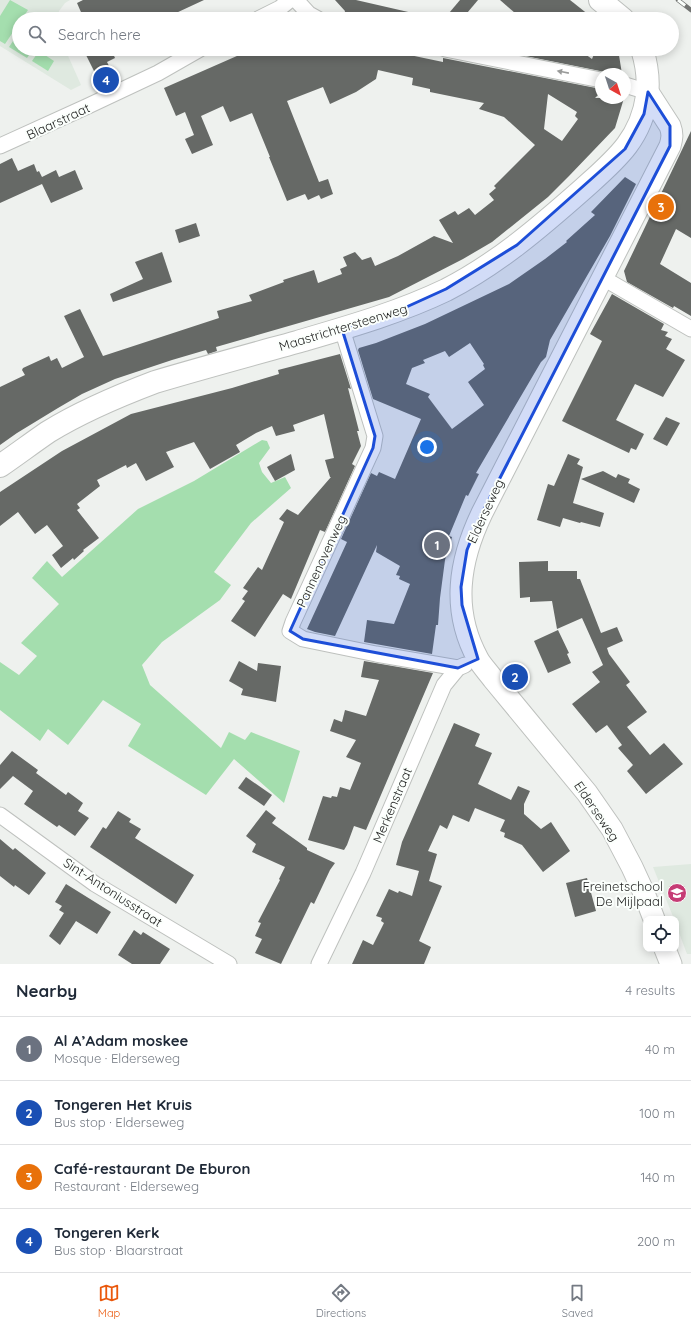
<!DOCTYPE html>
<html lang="en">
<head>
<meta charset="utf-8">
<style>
	:root { --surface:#fff; --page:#f2f2f3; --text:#1f2937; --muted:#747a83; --line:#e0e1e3; --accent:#ea580c }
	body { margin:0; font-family:Quicksand,sans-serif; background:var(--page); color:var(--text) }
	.controls { position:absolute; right:12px; bottom:12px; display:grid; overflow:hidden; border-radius:8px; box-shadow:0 2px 10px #0003 }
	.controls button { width:36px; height:36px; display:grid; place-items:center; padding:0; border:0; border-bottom:1px solid var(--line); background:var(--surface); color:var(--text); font:20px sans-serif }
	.compass { position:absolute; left:595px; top:68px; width:36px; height:36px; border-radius:50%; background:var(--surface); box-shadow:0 2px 10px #0003; rotate:141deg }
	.you { position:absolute; left:427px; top:447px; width:14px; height:14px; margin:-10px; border:3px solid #fff; border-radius:50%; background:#1a73e8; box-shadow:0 0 0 6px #1a73e833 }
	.badge { display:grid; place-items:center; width:26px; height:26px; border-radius:50%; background:var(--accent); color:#fff; font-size:13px; font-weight:700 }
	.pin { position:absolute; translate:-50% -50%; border:2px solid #fff; box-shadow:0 1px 4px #0006 }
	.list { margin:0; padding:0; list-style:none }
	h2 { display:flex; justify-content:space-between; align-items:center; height:52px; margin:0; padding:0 16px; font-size:17px }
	h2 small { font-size:13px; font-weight:400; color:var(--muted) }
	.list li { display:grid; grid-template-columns:26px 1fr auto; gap:12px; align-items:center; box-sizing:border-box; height:64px; padding:0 16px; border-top:1px solid var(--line) }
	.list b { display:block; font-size:15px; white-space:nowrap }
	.list p { margin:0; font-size:13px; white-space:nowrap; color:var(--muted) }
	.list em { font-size:13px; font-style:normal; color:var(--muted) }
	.icon { flex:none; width:22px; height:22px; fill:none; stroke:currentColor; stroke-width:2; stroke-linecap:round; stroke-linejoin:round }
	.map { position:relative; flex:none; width:691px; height:964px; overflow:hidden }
	.search { position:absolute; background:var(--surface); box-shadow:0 2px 10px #0003; left:12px; right:12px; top:12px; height:44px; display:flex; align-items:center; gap:10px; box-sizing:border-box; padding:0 14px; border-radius:22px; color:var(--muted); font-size:15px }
	.sheet { height:308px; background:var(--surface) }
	nav { display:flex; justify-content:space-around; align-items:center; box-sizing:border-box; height:56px; border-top:1px solid var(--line); background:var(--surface); font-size:11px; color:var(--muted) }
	nav a { display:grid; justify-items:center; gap:2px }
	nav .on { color:var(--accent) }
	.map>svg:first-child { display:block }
</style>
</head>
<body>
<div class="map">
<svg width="691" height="964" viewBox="0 0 691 964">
	<rect width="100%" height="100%" fill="#eef1ee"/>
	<g fill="#dfe9e0">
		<polygon points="0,0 70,0 65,3 59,11 57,19 19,19 19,49 65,49 81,85 71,90 0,46"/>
		<polygon points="691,864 691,954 687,954 676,925 676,919 674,919 653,867"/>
	</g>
	<g fill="#a4deae">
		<polygon points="10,0 28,10 22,19 19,19 19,23 5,44 0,41 0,16"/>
		<polygon points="19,32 19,49 33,49 27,58 9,47"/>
		<polygon points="39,51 54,61 48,71 32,61"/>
		<polygon points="262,440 267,441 270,448 259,463 262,472 271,483 285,477 291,488 251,523 214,572 231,585 220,600 162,642 142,665 150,685 221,748 229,732 245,740 251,732 300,751 284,803 234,759 206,795 128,746 141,724 103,700 68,745 48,729 40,741 0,710 0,662 19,675 37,656 21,643 59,604 32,578 47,561 62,577 138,509 194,481"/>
	</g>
	<g fill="#666966" fill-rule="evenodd">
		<polygon points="83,0 204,0 176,13 179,19 84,19 77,3"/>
		<polygon points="335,0 356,0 417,14 416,19 356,19 344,16 345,11"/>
		<polygon points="460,0 478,0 462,19 444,19"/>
		<polygon points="500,0 570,0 594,19 522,19"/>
		<polygon points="83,49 111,49 115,58 107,62 109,66 95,73"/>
		<path d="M266,49H381L443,62V58L601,89V92L595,98H624L615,128L569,176L548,197L492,242L463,259L389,297L216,347L217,351L208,354L206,350L172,360L115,379L82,394L58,408L17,433L0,445V387L25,375L22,370L23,368L49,356L51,361L57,358L62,368L84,357L64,316L80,309L103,356L219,318L217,311L252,301L249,295L284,282L283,280L314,270L318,283L342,274L340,269L347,266L343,257L355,252L362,260L371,257L375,266L398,256L434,236L453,243L439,220L455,211L458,215L469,208L475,215L494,200L489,194L496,188L494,186L535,145L504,117L479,109L484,103L430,92V89L412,85L413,78L378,70L376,79L356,92L330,104L323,87L287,101L319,182L328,179L333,194L321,199L319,195L308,200L305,194L287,201L269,157H270L252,113L230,122L223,106L201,116L213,145L192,154L185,139L194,135L185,112L176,116L164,88L246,52ZM548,94L577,112L575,116L578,119L562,141L544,129Z"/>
		<polygon points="491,49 578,49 592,59 596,49 618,49 622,74 615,74"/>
		<polygon points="691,131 691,238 676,229 660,264 691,283 691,316 674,306 673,308 627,282 624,271"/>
		<polygon points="12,158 18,171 34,164 37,172 39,171 42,177 56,170 59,177 75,170 83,189 51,203 42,184 0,203 0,164"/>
		<path d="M625,177L636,184L610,236L550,340L546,357L541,362L476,473L479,474L468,496L466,495L449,536L452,537L445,560L440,598L438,625H436L432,654L364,642L367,620L394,624L410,584L399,579L400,576L396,575L400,566L376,552L377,545L335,636L315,632L307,629L347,542L341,539L371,473L377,476L379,472L395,479L421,419L373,399L358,350L359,348L376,343L425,324L509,284L545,259L567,242L566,241L595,215L591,212ZM470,343L484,364L483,365L485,369L468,382L484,405L452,429L428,397L430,394L406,384L412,368L425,363L423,360L445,351L449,357Z"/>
		<polygon points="196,223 200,236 179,243 175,230"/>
		<polygon points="162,252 172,282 113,302 110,294 143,279 135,262"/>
		<polygon points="612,294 664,324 661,330 668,332 665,336 672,339 666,349 685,360 663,397 635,384 616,420 644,434 636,450 631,448 629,453 562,421 602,341 590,334"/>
		<polygon points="340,354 351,389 348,388 359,431 357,431 361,446 352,464 355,466 325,532 320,530 291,599 283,594 255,637 231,621 245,601 242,599 248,591 243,588 258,567 262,570 284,522 279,519 287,509 298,515 331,477 330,477 325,460 334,458 324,414 293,425 295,431 276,436 272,426 256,433 236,445 240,452 210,469 194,442 166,452 174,467 146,481 136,463 127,468 126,465 97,480 100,486 77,504 80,508 77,510 99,538 83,550 84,551 74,560 73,558 61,568 52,555 63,546 47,525 35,534 18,512 0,526 0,492 62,451 131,414 232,388 279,374 278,370"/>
		<polygon points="666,417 680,423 667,446 653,439"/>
		<polygon points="291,454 295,470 275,481 267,467"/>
		<polygon points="568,454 580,459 577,464 583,467 573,503 604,513 600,527 581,522 580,523 563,518 560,527 537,520 548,484 554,486"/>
		<polygon points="603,471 616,478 618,474 630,479 628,483 640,489 634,503 581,479"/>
		<polygon points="548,561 548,571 577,571 577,579 580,579 601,633 617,627 623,641 607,648 609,654 630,682 626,685 647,712 627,727 650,755 664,743 683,764 646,794 627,771 633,765 618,748 622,745 607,725 596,733 572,704 600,682 592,672 603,665 582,618 557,629 552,601 530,602 530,597 520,598 519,562"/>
		<polygon points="558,630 569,653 567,654 571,663 548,673 534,641"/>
		<polygon points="239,661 257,671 258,663 281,666 276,702 241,695 243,689 229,681"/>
		<polygon points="364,661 433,673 366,830 354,826 347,845 344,850 308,840 323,796 331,798 332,796 337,797 340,787 350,790 361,763 346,757 356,740 330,731 334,719 342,722 345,710 366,716 379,680 361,677"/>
		<polygon points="454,723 480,734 475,746 492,753 478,784 511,800 518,786 530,791 524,804 524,814 541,829 551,822 570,851 543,872 522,845 504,837 505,833 500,831 505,820 475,808 469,822 453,815 447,829 440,825 428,851 437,854 429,881 442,886 419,941 431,947 424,964 352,964 363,940 373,945 384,923 381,921 382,918 376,916 389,889 398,893 399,891 412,896 419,871 396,865 402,842"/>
		<polygon points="12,751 38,770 36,773 66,795 68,792 83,803 78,811 89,818 75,836 59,825 57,827 24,804 33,791 13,776 0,789 0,765"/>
		<polygon points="246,777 272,795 264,806 238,788"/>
		<polygon points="266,810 276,818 272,823 307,848 307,850 335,863 330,870 314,904 311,902 281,964 255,953 262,939 255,936 261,923 258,922 280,880 279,879 285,867 252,852 256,844 246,836"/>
		<polygon points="118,811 131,819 129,822 141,829 135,838 194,875 176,904 90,847 103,827 106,829"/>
		<polygon points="0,839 13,850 15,848 46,873 29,895 15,885 14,887 0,876"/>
		<polygon points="587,878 596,911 575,917 566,883"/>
		<polygon points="66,884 111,912 97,934 76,921 60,945 49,936 64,913 59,910 62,906 55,902"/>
		<polygon points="134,930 141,935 143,932 170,949 160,964 132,964 118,955"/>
	</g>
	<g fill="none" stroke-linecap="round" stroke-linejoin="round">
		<defs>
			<g id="street">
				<polyline points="296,0 309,14 318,19"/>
				<polyline points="258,19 280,8 290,0"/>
				<polyline points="445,49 601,80"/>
				<polyline points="625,85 648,92"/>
				<polyline points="0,146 88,106 158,73 200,49"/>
				<polyline points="603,278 691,329"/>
				<polyline points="342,329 375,436 373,448 293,622 290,631 303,639 376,654 458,668"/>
				<polyline points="0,815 95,884 229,964"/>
				<polyline points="319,964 363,873 444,685 458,668 465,665"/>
			</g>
			<g id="secondary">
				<path d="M648,92L670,126C673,134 672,139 670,146L482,513C459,561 451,610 478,659C482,666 488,672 493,679L587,793L612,829L632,867L644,893L654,919"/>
				<polyline points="665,949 671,964"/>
			</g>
			<g id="primary">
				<polyline points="600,0 623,19"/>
				<path d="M0,466C16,455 32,443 48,432C82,411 118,396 155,382C202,368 250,355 297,342C348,327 398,313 446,290C497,264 540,227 583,189C614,161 641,140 647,96C649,80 647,65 642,49"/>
			</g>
		</defs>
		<use href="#street" stroke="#bec1be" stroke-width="17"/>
		<use href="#secondary" stroke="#bec1be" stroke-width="23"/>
		<use href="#primary" stroke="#bec1be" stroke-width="24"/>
		<use href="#street" stroke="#fff" stroke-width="15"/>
		<use href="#secondary" stroke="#fff" stroke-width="21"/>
		<use href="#primary" stroke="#fff" stroke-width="22"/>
		<defs>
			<polyline id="rail" points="678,0 691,10"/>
		</defs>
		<use href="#rail" stroke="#727472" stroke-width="4.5"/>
		<use href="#rail" stroke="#fbfffc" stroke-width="3" stroke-dasharray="9" stroke-linecap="butt"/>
	</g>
	<defs><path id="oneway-solid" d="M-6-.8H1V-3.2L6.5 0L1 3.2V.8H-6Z"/></defs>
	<use fill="#9a9b9a" href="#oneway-solid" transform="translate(563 72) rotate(-169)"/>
	<path fill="#1d4ed8" fill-opacity="0.2" stroke="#1d4ed8" stroke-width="3" stroke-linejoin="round" d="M648,92L670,126V146L482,513L467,550L461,587L462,605L478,659L458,668L303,639L290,631L373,448L375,436L342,329L402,309L446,289L517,245L625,149L644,114Z"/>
	<defs>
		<symbol id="school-disc" viewBox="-11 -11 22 22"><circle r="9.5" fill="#c63c75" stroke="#fbfffc"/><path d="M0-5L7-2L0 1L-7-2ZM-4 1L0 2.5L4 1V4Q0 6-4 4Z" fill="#fff"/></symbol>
	</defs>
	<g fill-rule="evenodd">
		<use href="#school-disc" x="666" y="882" width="22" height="22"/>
	</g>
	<g text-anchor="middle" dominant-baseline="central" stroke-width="4" stroke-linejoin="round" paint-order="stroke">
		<g font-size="13" fill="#1f201f" stroke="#fbfffc">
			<text transform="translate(58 121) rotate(-25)">Blaarstraat</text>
			<text transform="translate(343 327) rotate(-17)">Maastrichtersteenweg</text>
			<text transform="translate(485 511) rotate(-65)">Elderseweg</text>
			<text transform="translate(321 561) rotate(-65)">Pannenovenweg</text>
			<text transform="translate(392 805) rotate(-67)">Merkenstraat</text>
			<text transform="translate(597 811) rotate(56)">Elderseweg</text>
			<text transform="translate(113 892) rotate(33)">Sint-Antoniusstraat</text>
		</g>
		<g font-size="13" fill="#1f201f" stroke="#fbfffc" text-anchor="end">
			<text x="663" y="886">Freinetschool<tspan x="663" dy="15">De Mijlpaal</tspan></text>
		</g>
	</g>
</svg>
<div class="controls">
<button><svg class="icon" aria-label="locate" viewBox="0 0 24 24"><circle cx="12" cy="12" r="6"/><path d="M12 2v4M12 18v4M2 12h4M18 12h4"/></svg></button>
</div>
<svg class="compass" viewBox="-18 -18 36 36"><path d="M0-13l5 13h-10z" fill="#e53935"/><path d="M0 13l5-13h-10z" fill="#747a83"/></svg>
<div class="you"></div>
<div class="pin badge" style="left:437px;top:545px;background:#6b7280">1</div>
<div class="pin badge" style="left:515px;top:677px;background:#1a4fb4">2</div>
<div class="pin badge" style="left:661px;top:207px;background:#e8710a">3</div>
<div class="pin badge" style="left:106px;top:80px;background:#1a4fb4">4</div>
<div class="search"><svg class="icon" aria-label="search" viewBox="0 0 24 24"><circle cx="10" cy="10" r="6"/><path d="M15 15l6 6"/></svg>Search here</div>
</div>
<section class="sheet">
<h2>Nearby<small>4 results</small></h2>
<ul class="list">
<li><span class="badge" style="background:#6b7280">1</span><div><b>Al A’Adam moskee</b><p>Mosque · Elderseweg</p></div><em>40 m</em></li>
<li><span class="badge" style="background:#1a4fb4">2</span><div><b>Tongeren Het Kruis</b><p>Bus stop · Elderseweg</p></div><em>100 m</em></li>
<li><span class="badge" style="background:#e8710a">3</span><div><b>Café-restaurant De Eburon</b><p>Restaurant · Elderseweg</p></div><em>140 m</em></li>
<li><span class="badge" style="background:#1a4fb4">4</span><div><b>Tongeren Kerk</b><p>Bus stop · Blaarstraat</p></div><em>200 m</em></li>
</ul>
</section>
<nav>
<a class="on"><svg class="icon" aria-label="map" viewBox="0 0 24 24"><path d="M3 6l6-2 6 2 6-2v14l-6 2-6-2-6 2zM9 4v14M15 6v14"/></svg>Map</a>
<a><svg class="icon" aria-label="directions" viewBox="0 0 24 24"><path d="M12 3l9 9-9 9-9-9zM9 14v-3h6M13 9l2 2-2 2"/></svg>Directions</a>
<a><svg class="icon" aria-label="saved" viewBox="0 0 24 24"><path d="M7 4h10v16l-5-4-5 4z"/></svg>Saved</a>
</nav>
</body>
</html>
